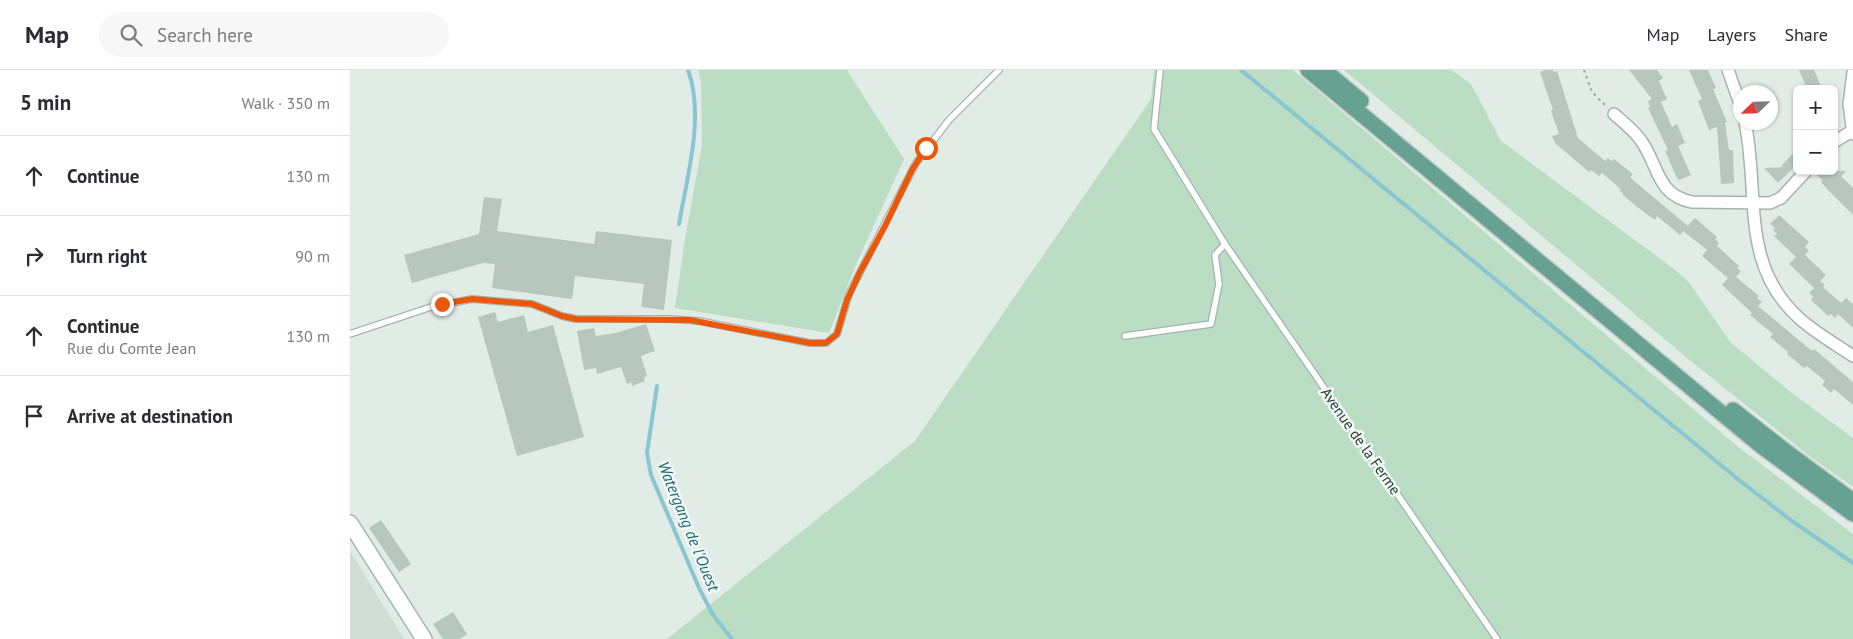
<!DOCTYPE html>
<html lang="en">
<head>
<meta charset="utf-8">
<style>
	:root { --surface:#fff; --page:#f7f7f7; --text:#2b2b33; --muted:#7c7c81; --line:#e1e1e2 }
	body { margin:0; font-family:"PT Sans",sans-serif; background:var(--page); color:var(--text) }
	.controls { position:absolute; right:15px; top:15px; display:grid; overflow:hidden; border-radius:8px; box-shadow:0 1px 4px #0004 }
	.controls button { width:45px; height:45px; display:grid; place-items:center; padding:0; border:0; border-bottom:1px solid var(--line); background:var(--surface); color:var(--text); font:25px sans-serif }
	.compass { position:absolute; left:1383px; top:15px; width:45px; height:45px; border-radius:50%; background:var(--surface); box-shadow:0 1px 4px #0004; rotate:247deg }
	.stop { position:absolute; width:15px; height:15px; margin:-11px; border:4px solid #ea580c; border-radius:50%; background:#fff }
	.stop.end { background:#ea580c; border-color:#fff; box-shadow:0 1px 5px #0008 }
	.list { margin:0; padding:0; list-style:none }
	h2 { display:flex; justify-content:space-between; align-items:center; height:65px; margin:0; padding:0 20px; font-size:21px }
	h2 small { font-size:16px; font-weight:400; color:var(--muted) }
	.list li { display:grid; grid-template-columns:32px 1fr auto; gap:15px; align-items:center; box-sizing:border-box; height:80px; padding:0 20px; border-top:1px solid var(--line) }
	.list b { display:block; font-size:19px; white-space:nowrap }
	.list p { margin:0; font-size:16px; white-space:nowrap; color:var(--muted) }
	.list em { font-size:16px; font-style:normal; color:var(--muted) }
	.icon { flex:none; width:28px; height:28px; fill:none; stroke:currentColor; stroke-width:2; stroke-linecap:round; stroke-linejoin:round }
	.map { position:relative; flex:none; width:1503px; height:569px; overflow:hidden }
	header { display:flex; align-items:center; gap:30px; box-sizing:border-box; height:70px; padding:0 25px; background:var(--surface); border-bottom:1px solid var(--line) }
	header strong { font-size:24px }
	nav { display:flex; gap:28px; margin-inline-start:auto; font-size:18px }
	.search { width:350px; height:45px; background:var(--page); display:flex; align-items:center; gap:12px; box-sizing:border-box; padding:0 18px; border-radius:28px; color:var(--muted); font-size:19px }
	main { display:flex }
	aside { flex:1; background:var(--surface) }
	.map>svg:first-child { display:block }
</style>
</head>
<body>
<header>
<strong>Map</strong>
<div class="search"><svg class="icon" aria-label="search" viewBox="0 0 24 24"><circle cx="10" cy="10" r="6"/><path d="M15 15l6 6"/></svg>Search here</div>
<nav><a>Map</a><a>Layers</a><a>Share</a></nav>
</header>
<main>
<aside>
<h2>5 min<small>Walk · 350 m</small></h2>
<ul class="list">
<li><svg class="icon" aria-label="ahead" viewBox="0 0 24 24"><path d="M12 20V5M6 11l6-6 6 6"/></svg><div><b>Continue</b></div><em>130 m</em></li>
<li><svg class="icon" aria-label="right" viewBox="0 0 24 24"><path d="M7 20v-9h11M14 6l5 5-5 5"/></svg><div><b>Turn right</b></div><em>90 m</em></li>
<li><svg class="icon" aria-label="ahead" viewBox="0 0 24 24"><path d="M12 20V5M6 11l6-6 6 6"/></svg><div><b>Continue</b><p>Rue du Comte Jean</p></div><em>130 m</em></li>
<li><svg class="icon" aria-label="arrive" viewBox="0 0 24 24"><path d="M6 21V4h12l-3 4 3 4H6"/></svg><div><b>Arrive at destination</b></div></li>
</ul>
</aside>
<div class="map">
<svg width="1503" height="569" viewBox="0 0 1503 569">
	<rect width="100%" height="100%" fill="#e1ece7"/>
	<polygon fill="#d0dcd6" points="0,481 54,569 0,569"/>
	<g fill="#baddc4">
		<polygon points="348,0 497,0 554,89 505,197 479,263 325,238 334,175 352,75 351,11"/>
		<polygon points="804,0 943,0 1387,376 1503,464 1503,569 317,569 565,371 801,29"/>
		<polygon points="994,0 1101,0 1121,14 1151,71 1324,199 1339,212 1380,272 1442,323 1503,368 1503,417 1458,385 1342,292"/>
	</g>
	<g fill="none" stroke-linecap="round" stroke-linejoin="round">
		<g stroke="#89c6d1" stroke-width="4">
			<polyline points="891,0 1389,410 1442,451 1503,493"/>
			<path d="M329,154C337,107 355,46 338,0"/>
			<polyline points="307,316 297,383 301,405 349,518 363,545 382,569"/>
		</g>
	</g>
	<g fill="#b7c7c0">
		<polygon points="1195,0 1203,0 1204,2 1207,1 1228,68 1255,91 1258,88 1262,91 1264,89 1283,104 1280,107 1284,111 1338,156 1330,165 1307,146 1305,150 1286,136 1272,124 1273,123 1269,120 1271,119 1252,103 1249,106 1241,100 1239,102 1205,73 1202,66 1209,64 1201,41 1203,40 1190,2"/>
		<polygon points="1279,0 1307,0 1313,8 1309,11 1317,29 1311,32 1322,57 1327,54 1335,73 1328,76 1341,105 1329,110 1326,106 1315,81 1318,80 1298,38 1300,37 1298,31 1302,29"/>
		<polygon points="1339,0 1358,0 1366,18 1363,19 1377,52 1375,53 1379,80 1383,80 1384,113 1371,114 1367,57 1359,60 1348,31 1352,29"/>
		<polygon points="1449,0 1464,0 1472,19 1457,19"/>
		<polygon points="1447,79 1447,94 1428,113 1414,98 1433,97 1432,95"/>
		<polygon points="1463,101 1496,101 1491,106 1503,118 1503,145 1478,120 1471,112 1472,110"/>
		<polygon points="134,127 152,129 147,161 244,174 246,161 322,170 314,240 291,237 294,214 225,206 222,229 142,218 145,194 133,193 62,213 54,185 129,164"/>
		<polygon points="1429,145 1459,172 1455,177 1459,181 1455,185 1476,205 1470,211 1475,215 1473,217 1491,233 1496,228 1503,234 1503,258 1488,244 1485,248 1481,244 1478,246 1461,230 1463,227 1459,223 1464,218 1439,194 1446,187 1424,166 1427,164 1423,160 1425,158 1420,154"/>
		<polygon points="1345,148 1367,167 1365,169 1369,173 1367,176 1389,196 1387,198 1391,201 1386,207 1409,226 1407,228 1412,232 1408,236 1462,281 1464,279 1503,312 1503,335 1484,319 1481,323 1472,315 1475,311 1457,296 1454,298 1437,284 1438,282 1420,267 1423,264 1400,245 1402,243 1372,215 1378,208 1352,186 1357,180 1333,161"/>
		<polygon points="145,242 148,252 174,245 178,262 203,255 234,367 167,386 128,247"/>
		<polygon points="296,254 305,281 291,286 297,306 294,307 295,311 282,316 281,312 277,314 271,297 247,304 246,298 234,300 227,261 244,258 246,266 265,263"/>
		<polygon points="31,450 61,494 49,502 19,458"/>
		<polygon points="103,542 117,564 110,569 93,569 83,554"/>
	</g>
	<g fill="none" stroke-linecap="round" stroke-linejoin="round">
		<defs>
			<g id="service">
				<polyline points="810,0 804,59 875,174 1147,569"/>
				<polyline points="0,264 81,237 122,229 182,234 212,246 226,249 320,249 349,251 460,273 476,273 487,264 499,224 566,93 599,50 649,0"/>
				<polyline points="775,266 861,254 869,214 865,185 875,174"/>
			</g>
			<g id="minor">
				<polyline points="1378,0 1390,34"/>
				<polyline points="1503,3 1499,34 1503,64"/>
				<path d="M1264,44C1274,53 1285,61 1292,72C1309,97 1307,125 1342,132L1420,133L1431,128L1456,101"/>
				<path d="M1395,52C1410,123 1389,195 1450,249C1466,263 1485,274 1503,286"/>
				<polyline points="1484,72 1502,61"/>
			</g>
			<polyline id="secondary" points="0,453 74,569"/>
			<g id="primary">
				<polyline points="958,0 1410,375 1503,444"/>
				<polyline points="974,0 1011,31"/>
				<polyline points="1383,340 1434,380 1503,431"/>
			</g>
		</defs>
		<use href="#service" stroke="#a4b4ae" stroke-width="8"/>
		<use href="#minor" stroke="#a4b4ae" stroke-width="14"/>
		<use href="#secondary" stroke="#a0b8af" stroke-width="18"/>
		<use href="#primary" stroke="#c1c9c6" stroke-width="18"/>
		<polyline stroke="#82afa1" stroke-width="2" stroke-dasharray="2.5 4" stroke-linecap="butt" points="1234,0 1242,22 1256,36"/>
		<use href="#service" stroke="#fff" stroke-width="5.5"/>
		<use href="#minor" stroke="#fff" stroke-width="11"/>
		<use href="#secondary" stroke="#fff" stroke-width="15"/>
		<use href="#primary" stroke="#66a192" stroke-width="15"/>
	</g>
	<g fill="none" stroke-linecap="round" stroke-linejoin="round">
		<polyline stroke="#ea580c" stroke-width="6" points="92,234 122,229 182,234 212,246 226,249 340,250 460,273 476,273 487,264 497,230 510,202 535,156 562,100 576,78"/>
	</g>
	<g text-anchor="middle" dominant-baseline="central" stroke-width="5" stroke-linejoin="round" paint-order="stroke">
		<g font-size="15" fill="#223d35" stroke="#f2f8f5">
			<text transform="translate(1011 371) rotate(55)">Avenue de la Ferme</text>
		</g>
		<g font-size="16" font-style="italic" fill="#1c6879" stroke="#f2f8f5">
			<text transform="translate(339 456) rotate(68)">Watergang de l'Ouest</text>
		</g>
	</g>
</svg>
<div class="controls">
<button>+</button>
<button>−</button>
</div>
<svg class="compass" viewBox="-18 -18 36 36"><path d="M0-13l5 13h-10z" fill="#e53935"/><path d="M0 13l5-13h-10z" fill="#7c7c81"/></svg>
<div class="stop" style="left:576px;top:78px"></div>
<div class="stop end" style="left:92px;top:234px"></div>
</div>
</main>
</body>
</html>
